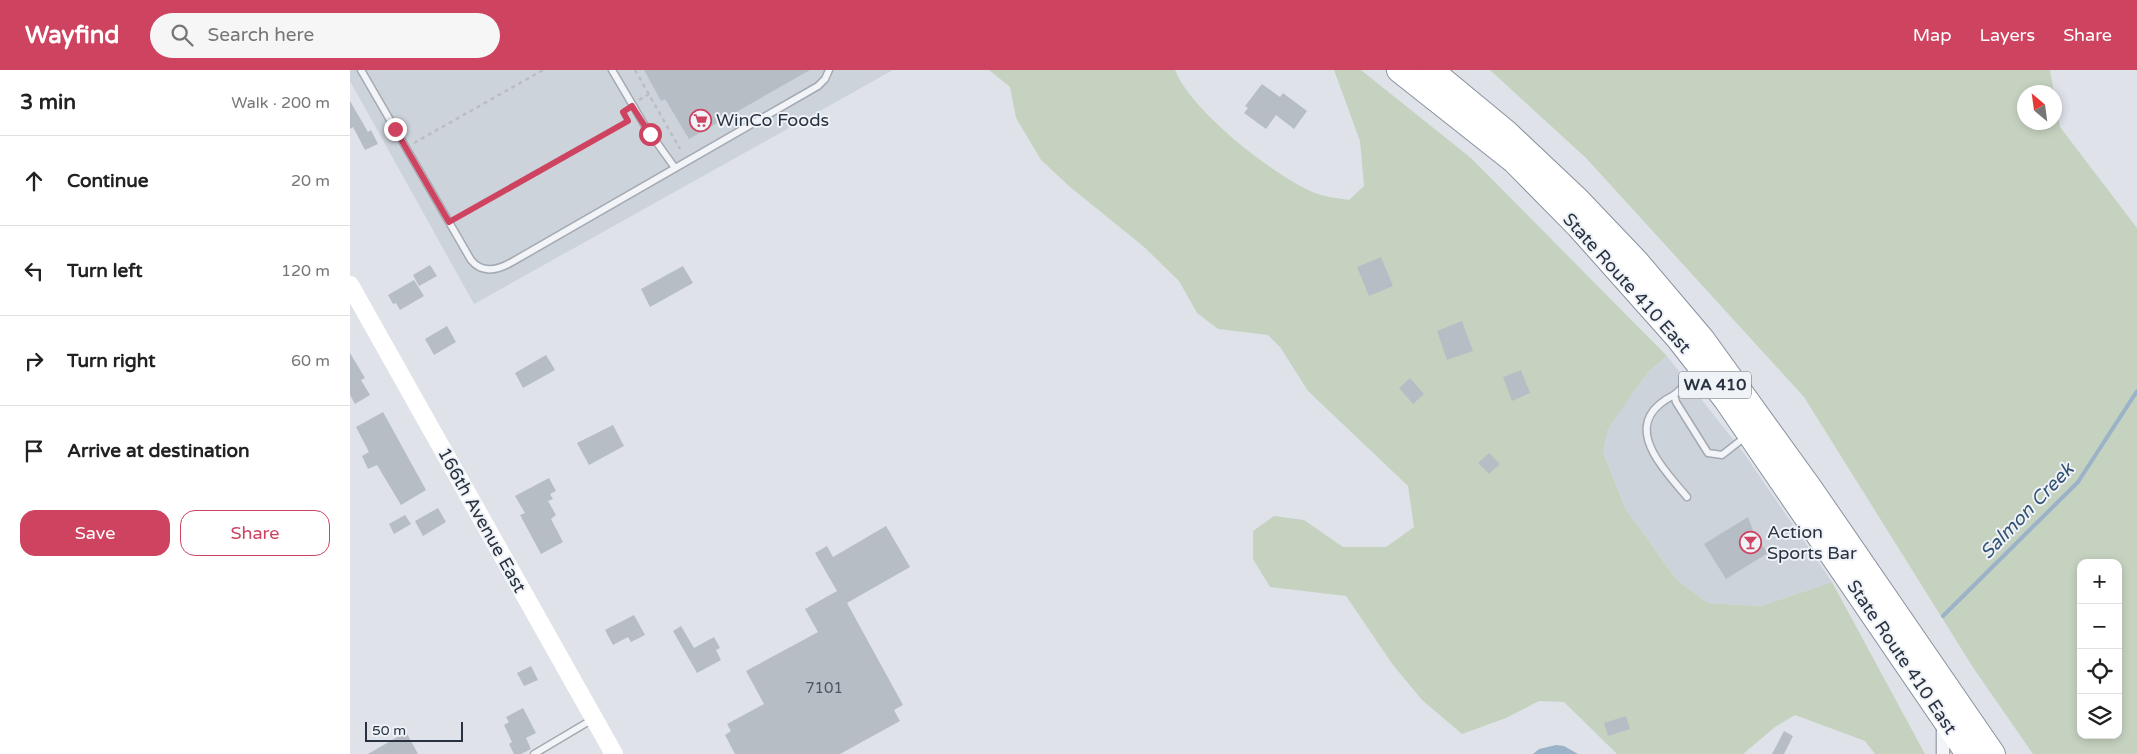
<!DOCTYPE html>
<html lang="en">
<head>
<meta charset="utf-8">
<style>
	:root { --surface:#fff; --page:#f6f6f6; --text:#222; --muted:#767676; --line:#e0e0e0; --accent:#ce4460 }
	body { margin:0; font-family:"Varela Round",sans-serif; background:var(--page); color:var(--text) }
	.controls { position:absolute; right:15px; bottom:15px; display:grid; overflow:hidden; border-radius:10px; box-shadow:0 2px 8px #0003 }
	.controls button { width:45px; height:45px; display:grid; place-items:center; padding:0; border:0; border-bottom:1px solid var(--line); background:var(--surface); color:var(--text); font:25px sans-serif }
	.compass { position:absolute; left:1667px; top:15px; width:45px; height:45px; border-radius:50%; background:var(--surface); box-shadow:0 2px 8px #0003; rotate:331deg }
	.scale { position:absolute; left:15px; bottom:12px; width:98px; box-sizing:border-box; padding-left:5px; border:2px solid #283240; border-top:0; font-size:14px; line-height:18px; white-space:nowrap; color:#283240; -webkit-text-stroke:4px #eff2f6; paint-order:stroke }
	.stop { position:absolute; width:15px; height:15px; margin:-11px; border:4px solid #ce4460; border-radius:50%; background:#fff }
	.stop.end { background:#ce4460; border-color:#fff; box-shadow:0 1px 5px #0008 }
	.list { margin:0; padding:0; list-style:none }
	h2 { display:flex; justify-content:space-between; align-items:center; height:65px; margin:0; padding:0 20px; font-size:21px }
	h2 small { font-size:16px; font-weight:400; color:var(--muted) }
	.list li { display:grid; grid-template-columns:32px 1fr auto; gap:15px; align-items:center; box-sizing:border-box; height:90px; padding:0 20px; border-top:1px solid var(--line) }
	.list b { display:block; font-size:19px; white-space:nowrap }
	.list em { font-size:16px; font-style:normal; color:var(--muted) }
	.actions { display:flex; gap:10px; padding:15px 20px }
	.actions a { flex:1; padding:11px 0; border:1px solid var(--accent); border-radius:15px; text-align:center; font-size:18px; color:var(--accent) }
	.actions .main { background:var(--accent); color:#fff }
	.icon { flex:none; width:28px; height:28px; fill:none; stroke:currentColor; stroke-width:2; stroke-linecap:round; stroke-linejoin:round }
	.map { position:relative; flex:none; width:1787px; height:684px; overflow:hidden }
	header { display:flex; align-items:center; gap:30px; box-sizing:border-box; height:70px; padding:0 25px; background:var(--accent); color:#fff }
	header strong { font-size:24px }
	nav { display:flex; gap:28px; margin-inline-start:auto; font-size:18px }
	.search { width:350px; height:45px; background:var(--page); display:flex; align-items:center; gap:12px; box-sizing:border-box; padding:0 18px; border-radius:28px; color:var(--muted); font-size:19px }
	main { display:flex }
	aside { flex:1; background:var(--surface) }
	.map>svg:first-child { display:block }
</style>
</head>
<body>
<header>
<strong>Wayfind</strong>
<div class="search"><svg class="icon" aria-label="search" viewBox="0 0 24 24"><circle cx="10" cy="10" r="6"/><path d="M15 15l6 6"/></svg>Search here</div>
<nav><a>Map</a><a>Layers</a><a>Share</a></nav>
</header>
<main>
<aside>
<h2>3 min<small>Walk · 200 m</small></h2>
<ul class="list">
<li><svg class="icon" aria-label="ahead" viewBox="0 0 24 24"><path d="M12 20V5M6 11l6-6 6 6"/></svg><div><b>Continue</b></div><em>20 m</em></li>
<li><svg class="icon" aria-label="left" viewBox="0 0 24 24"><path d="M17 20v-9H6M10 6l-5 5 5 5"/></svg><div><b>Turn left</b></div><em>120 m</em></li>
<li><svg class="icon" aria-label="right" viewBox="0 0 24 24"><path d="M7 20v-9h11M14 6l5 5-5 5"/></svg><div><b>Turn right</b></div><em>60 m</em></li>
<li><svg class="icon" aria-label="arrive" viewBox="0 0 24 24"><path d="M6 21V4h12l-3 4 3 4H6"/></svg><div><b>Arrive at destination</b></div></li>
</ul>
<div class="actions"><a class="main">Save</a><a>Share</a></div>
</aside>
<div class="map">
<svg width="1787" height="684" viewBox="0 0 1787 684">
	<rect width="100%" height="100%" fill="#dfe3e9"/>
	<g fill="#cdd3db">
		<polygon points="0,0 543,0 124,234 0,11"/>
		<polygon points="1317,286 1393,382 1482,512 1411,536 1358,533 1326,509 1275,438 1253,382 1258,359 1298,302"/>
	</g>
	<g fill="#c6d2c0" fill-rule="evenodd">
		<path d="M639,0H825C841,41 924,106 965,123C975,127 988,128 999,130L1014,116L1010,71L984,0H1011L1121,88L1317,286L1298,302L1258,359L1253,382L1275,438L1326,509L1358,533L1411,536L1482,512L1575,684H1525L1515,671L1445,645L1425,657L1393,684H1267L1214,632L1189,631L1156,648L1112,664L1072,630L1043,595L996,526L920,517L903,489V461L924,446L954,450L993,477H1036L1064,457L1058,416L958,321L930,277L918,265L868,259L847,243L829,211L793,176L720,117L691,90L666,48L660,17Z"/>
		<path d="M1140,0H1700L1704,22H1674V52H1704L1705,25L1710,57L1787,158V684H1683L1624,599L1454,327L1236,88ZM1731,493H1768V665H1731Z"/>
	</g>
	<polygon fill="#9ab3c9" points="1206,675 1214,676 1228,684 1183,684 1189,679"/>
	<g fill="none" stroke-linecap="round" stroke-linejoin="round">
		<polyline stroke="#9ab3c9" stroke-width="4" points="1593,546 1728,412 1787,321"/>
	</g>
	<g fill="#b7bdc5">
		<polygon points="294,0 460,0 339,69 315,29 311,31"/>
		<polygon points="912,14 930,27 933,23 957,41 944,59 926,45 916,59 894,43 898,38 895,36"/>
		<polygon points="0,31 18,62 21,60 28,74 15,80 3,57 0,59"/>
		<polygon points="1031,187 1043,216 1019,226 1007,197"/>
		<polygon points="80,195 87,206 69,216 63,205"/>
		<polygon points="333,196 343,213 300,237 291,219"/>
		<polygon points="64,210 74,226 50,240 46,233 43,234 38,225"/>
		<polygon points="1112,251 1123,281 1097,290 1087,261"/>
		<polygon points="97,256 106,272 84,285 75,269"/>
		<polygon points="0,283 15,308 11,310 20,325 5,334 0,325"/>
		<polygon points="196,285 205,300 173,318 165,303"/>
		<polygon points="1171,300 1180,323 1162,331 1153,307"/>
		<polygon points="1060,308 1074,324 1063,334 1049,318"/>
		<polygon points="33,342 76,420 51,435 27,395 18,399 12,386 19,382 6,357"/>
		<polygon points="263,355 274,376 239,395 227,373"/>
		<polygon points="1139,383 1150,394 1139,404 1128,393"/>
		<polygon points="199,408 206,421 200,424 203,429 198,431 206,445 201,449 213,472 191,484 170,445 175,443 165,426"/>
		<polygon points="88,438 96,452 73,466 65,451"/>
		<polygon points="55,445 61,454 44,464 39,454"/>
		<polygon points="1398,447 1405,466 1418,483 1376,509 1354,474"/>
		<polygon points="536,456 560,497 497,533 553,635 544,640 550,651 490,684 385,684 375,665 381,661 377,654 414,634 396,601 468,562 455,539 487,521 465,483 477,476 483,487"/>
		<polygon points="284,545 295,565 281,572 278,567 263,575 255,560"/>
		<polygon points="331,556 344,578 364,567 370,578 366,580 371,590 347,603 323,561"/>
		<polygon points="181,596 188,610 174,616 167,603"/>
		<polygon points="173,638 186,663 176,668 181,679 171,684 164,684 159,674 162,672 154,655 159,652 156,647"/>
		<polygon points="1276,646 1280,659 1258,666 1254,653"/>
		<polygon points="1434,661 1443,666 1434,684 1422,684"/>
		<polygon points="56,662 68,684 18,684"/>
	</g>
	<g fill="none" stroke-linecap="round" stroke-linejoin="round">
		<defs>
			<g id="lane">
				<path d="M11,0L121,190C132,204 148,200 162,192L468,16L475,9L479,0"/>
				<polyline points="262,0 295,56 325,98"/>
				<polyline points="1350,302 1324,325 1326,332 1358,383 1372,385 1395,367"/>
				<path d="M1324,325C1268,353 1311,396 1337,427"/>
				<polyline points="184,684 243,649"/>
			</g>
			<polyline id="street" points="1593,651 1593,684"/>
			<g id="highway">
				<polyline points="1049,0 1164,91 1229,157 1327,267 1376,330 1618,684"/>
				<polyline points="1081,0 1156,62 1228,130 1287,192 1353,270 1460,418 1643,684"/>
			</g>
		</defs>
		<use href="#lane" stroke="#a4aab3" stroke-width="9"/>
		<use href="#street" stroke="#a4aab3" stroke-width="15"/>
		<use href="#highway" stroke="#87929f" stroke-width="26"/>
		<g stroke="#b9bec4" stroke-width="2.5" stroke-dasharray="4 4" stroke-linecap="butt">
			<polyline points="285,0 330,79"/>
			<polyline points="289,30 299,24"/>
			<polyline points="64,73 193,0"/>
			<polyline points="106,148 278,51 273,42 275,41"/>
		</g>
		<use href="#lane" stroke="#f2f4f7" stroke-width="6"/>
		<use href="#street" stroke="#f2f4f7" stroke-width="12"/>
		<polyline stroke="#fff" stroke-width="18" points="0,215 264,684"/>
		<use href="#highway" stroke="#fff" stroke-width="24"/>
	</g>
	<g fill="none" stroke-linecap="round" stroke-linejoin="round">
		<polyline stroke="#ce4460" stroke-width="6" points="45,59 99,152 278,51 273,42 282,36 300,64"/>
	</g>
	<defs>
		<symbol id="supermarket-ring" viewBox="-11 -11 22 22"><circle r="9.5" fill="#eff2f6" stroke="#ce4460" stroke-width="1.5"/><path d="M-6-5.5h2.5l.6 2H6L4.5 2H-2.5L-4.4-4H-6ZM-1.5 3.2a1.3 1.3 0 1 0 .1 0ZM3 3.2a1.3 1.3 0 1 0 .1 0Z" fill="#ce4460"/></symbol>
		<symbol id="bar-ring" viewBox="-11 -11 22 22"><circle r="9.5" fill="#eff2f6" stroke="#ce4460" stroke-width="1.5"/><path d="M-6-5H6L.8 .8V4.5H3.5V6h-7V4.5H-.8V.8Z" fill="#ce4460"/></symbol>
	</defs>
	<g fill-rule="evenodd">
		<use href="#supermarket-ring" x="338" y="38" width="25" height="25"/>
		<use href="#bar-ring" x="1388" y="460" width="25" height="25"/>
	</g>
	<g text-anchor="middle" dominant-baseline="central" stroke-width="4" stroke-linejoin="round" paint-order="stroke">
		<g font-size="15" fill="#4c5561">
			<text x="474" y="618">7101</text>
		</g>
		<rect fill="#eff2f6" stroke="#646c77" stroke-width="1" x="1329" y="301.5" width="72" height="27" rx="4"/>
		<g font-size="16" font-weight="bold" fill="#283240">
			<text x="1365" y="315">WA 410</text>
		</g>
		<g font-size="18" fill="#283240" stroke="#eff2f6" text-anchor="start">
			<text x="366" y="50">WinCo Foods</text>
			<text x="1417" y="462">Action<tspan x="1417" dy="21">Sports Bar</tspan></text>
		</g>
		<g font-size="18" fill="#283240" stroke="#eff2f6">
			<text transform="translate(1277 213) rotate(48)">State Route 410 East</text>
			<text transform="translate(132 450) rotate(61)">166th Avenue East</text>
			<text transform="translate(1552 587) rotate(56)">State Route 410 East</text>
		</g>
		<g font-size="19" font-style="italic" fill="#325374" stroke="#eff2f6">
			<text transform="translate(1677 441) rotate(-46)">Salmon Creek</text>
		</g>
	</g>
</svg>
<div class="controls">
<button>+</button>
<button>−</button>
<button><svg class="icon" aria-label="locate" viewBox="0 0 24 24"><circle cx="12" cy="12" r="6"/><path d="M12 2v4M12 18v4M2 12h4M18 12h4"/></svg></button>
<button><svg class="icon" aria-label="layers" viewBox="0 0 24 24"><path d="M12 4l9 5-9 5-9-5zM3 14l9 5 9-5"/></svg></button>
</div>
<svg class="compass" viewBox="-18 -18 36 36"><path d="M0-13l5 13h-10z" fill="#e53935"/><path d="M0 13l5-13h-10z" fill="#767676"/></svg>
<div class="scale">50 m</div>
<div class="stop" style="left:300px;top:64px"></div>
<div class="stop end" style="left:45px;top:59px"></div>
</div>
</main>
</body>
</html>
